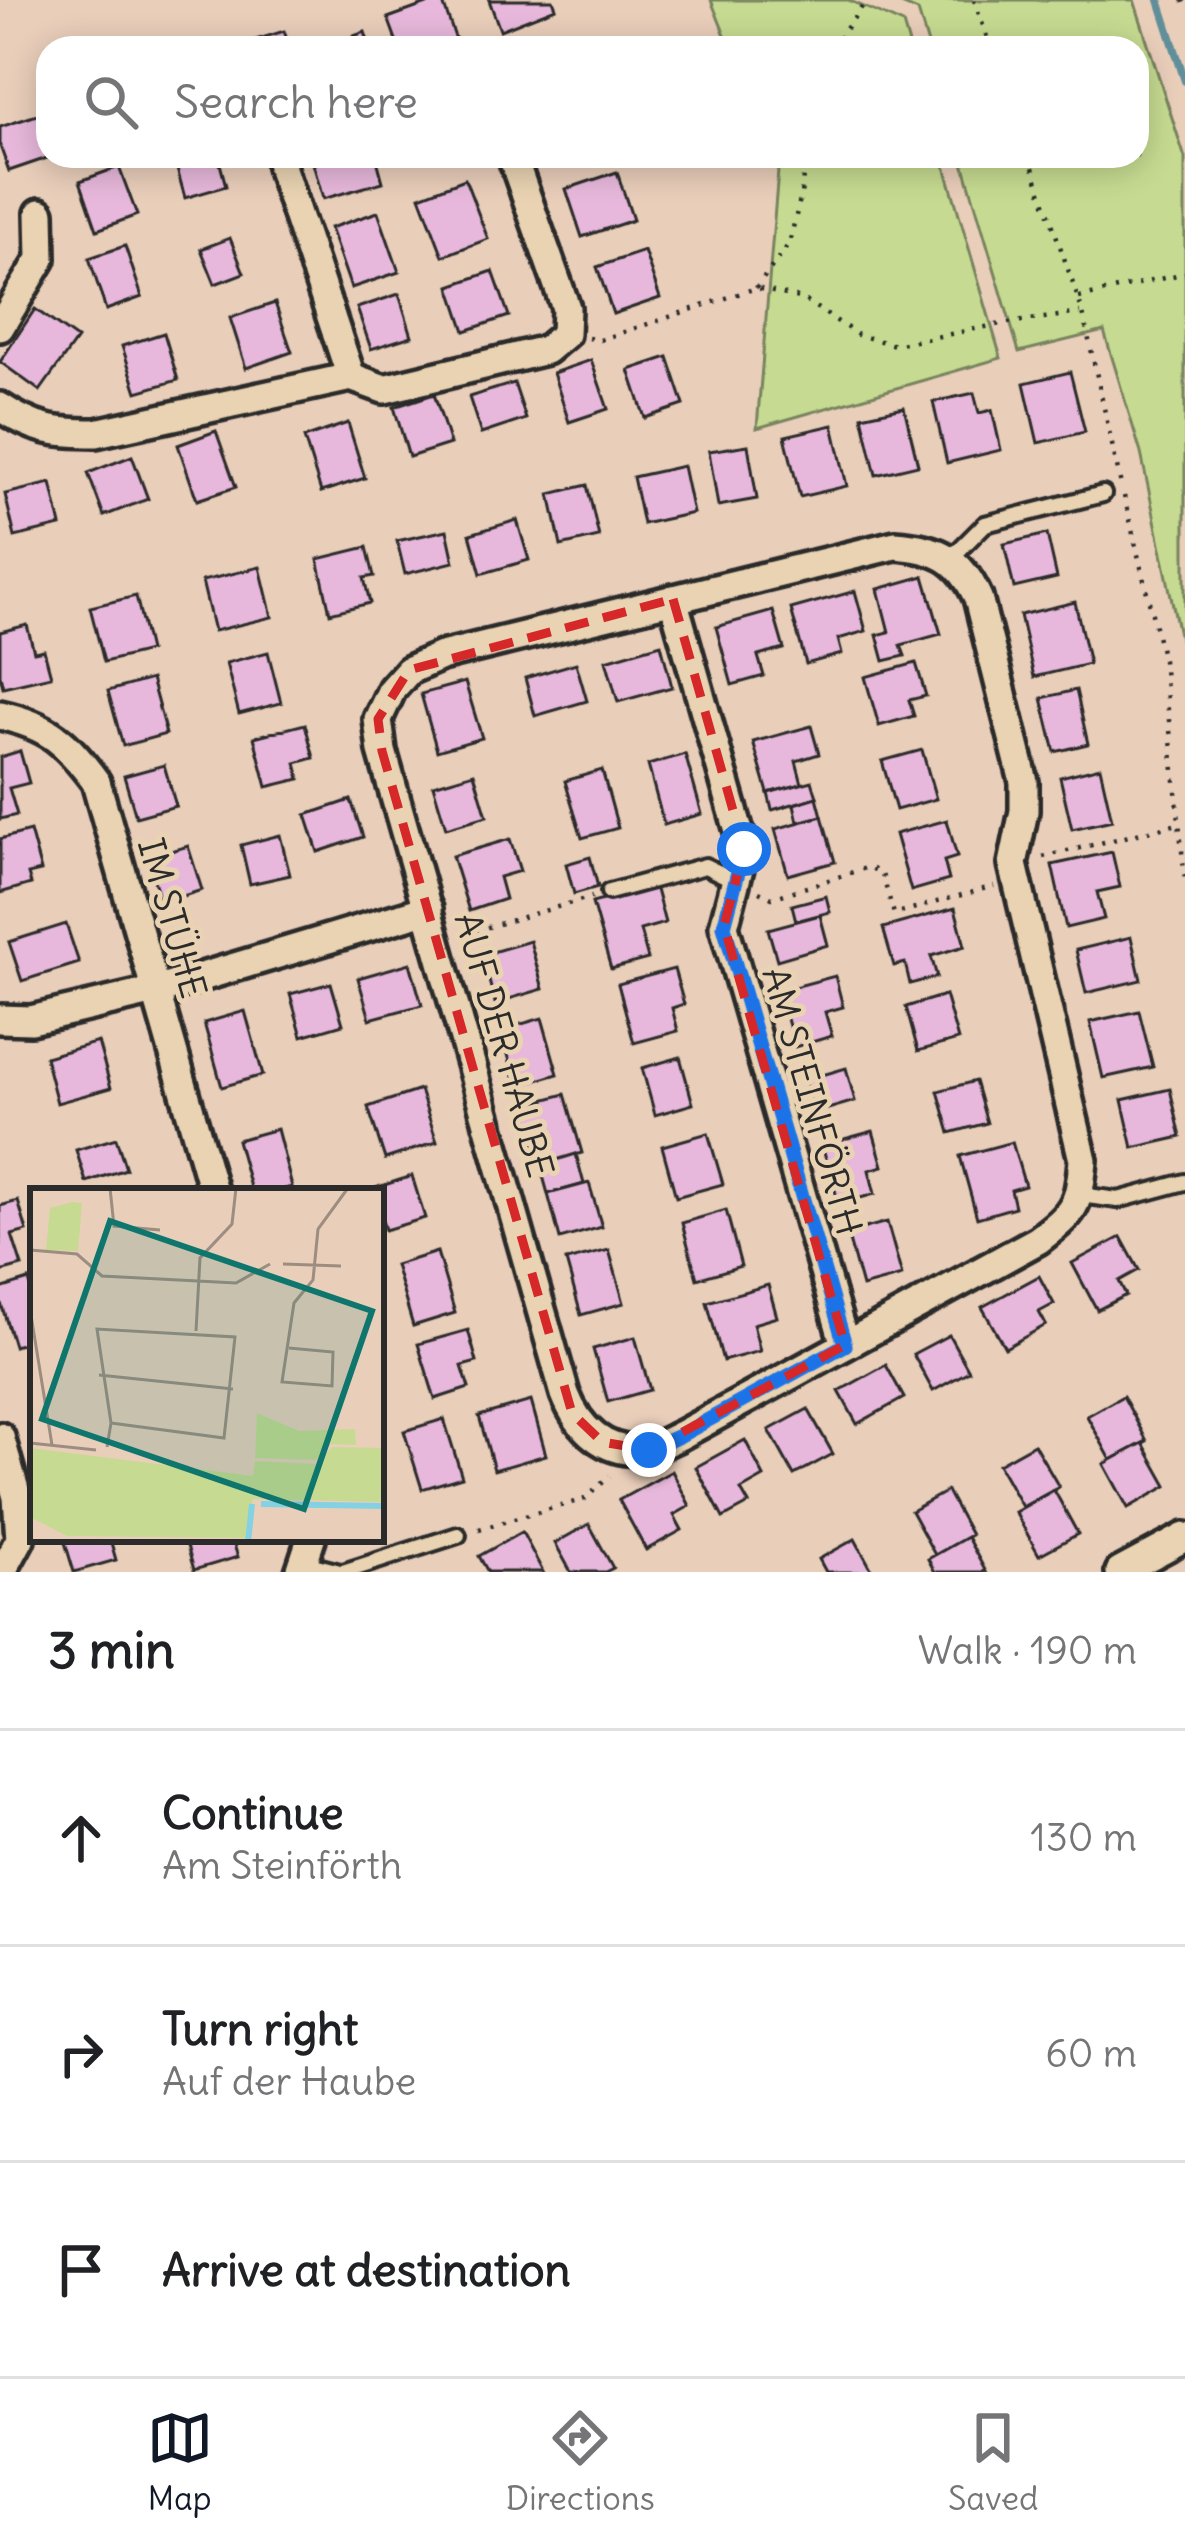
<!DOCTYPE html>
<html lang="en">
<head>
<meta charset="utf-8">
<style>
	:root { --surface:#fff; --page:#f2f2f2; --text:#202124; --muted:#757577; --line:#e0e0e0; --accent:#111827 }
	body { margin:0; font-family:Delius,sans-serif; background:var(--page); color:var(--text) }
	.stop { position:absolute; width:36px; height:36px; margin:-27px; border:9px solid #1a73e8; border-radius:50%; background:#fff }
	.stop.end { background:#1a73e8; border-color:#fff; box-shadow:0 3px 12px #0008 }
	.list { margin:0; padding:0; list-style:none }
	h2 { display:flex; justify-content:space-between; align-items:center; height:156px; margin:0; padding:0 48px; font-size:51px }
	h2 small { font-size:39px; font-weight:400; color:var(--muted) }
	.list li { display:grid; grid-template-columns:78px 1fr auto; gap:36px; align-items:center; box-sizing:border-box; height:216px; padding:0 48px; border-top:3px solid var(--line) }
	.list b { display:block; font-size:45px; white-space:nowrap }
	.list p { margin:0; font-size:39px; white-space:nowrap; color:var(--muted) }
	.list em { font-size:39px; font-style:normal; color:var(--muted) }
	.icon { flex:none; width:66px; height:66px; fill:none; stroke:currentColor; stroke-width:2; stroke-linecap:round; stroke-linejoin:round }
	.map { position:relative; flex:none; width:1185px; height:1572px; overflow:hidden }
	.search { position:absolute; background:var(--surface); box-shadow:0 6px 30px #0003; left:36px; right:36px; top:36px; height:132px; display:flex; align-items:center; gap:30px; box-sizing:border-box; padding:0 42px; border-radius:36px; color:var(--muted); font-size:45px }
	.sheet { height:804px; background:var(--surface) }
	nav { display:flex; justify-content:space-around; align-items:center; box-sizing:border-box; height:168px; border-top:3px solid var(--line); background:var(--surface); font-size:33px; color:var(--muted) }
	nav a { display:grid; justify-items:center; gap:6px }
	nav .on { color:var(--accent) }
	.map>svg:first-child { display:block }
</style>
</head>
<body>
<div class="map">
<svg width="1185" height="1572" viewBox="0 0 1185 1572">
	<rect width="100%" height="100%" fill="#e9ceba"/>
	<filter id="ink" filterUnits="userSpaceOnUse"><feTurbulence type="fractalNoise" baseFrequency=".00833" numOctaves="2"/><feDisplacementMap in="SourceGraphic" scale="24" xChannelSelector="R" yChannelSelector="G"/><feConvolveMatrix kernelMatrix="1 2 1 2 8 2 1 2 1" color-interpolation-filters="sRGB"/></filter>
	<g filter="url(#ink)">
		<g fill="#c6db91" stroke="#78835e" stroke-width="3">
			<polygon points="711,0 848,0 903,24 910,48 730,48"/>
			<polygon points="892,0 1134,0 1185,158 1185,663 1141,453 1104,331 1019,352 961,156 1137,156 1137,48 929,48 918,11"/>
			<polygon points="773,156 942,156 1001,358 757,428 778,171"/>
		</g>
		<g fill="none" stroke-linecap="round" stroke-linejoin="round">
			<polyline stroke="#608f99" stroke-width="8" points="1159,0 1185,81"/>
		</g>
		<g fill="#e7b8db" stroke="#2b2b2b" stroke-width="3">
			<polygon points="438,0 442,0 457,43 444,48 399,48 388,18"/>
			<polygon points="489,0 553,0 556,8 500,30"/>
			<polygon points="284,31 290,48 233,48 233,47"/>
			<polygon points="558,31 564,48 511,48"/>
			<polygon points="365,32 370,48 326,48 326,46"/>
			<polygon points="40,114 48,137 48,156 53,156 9,171 0,146 0,127"/>
			<polygon points="182,156 218,156 226,186 185,198 174,158"/>
			<polygon points="311,156 376,156 383,182 323,199"/>
			<polygon points="119,167 137,215 97,230 80,181"/>
			<polygon points="617,172 633,220 582,237 566,189"/>
			<polygon points="465,179 488,239 443,256 420,196"/>
			<polygon points="378,212 399,272 351,288 330,228"/>
			<polygon points="230,238 244,273 215,284 201,249"/>
			<polygon points="125,246 142,297 106,310 89,258"/>
			<polygon points="644,251 660,298 613,314 597,267"/>
			<polygon points="493,271 509,316 465,331 450,286"/>
			<polygon points="399,294 412,336 371,349 357,308"/>
			<polygon points="275,303 292,352 246,368 230,318"/>
			<polygon points="35,309 77,339 40,391 0,362"/>
			<polygon points="164,333 178,380 137,392 122,346"/>
			<polygon points="668,357 684,405 645,418 629,370"/>
			<polygon points="591,360 608,409 569,422 553,373"/>
			<polygon points="1070,372 1085,432 1038,443 1024,383"/>
			<polygon points="514,383 526,419 481,434 469,397"/>
			<polygon points="974,393 979,413 992,410 1001,450 947,463 933,402"/>
			<polygon points="434,394 450,444 409,457 394,407"/>
			<polygon points="904,407 918,465 876,475 862,416"/>
			<polygon points="348,423 365,478 321,492 304,438"/>
			<polygon points="833,425 847,486 800,497 785,436"/>
			<polygon points="216,431 236,487 197,500 178,445"/>
			<polygon points="748,445 757,499 718,506 709,451"/>
			<polygon points="132,456 148,499 104,516 88,473"/>
			<polygon points="683,466 693,513 643,524 633,477"/>
			<polygon points="51,483 61,526 15,537 5,494"/>
			<polygon points="587,485 599,537 561,546 550,494"/>
			<polygon points="517,520 529,560 481,574 470,534"/>
			<polygon points="447,530 454,562 405,574 397,541"/>
			<polygon points="1047,534 1057,578 1014,588 1004,544"/>
			<polygon points="367,547 374,576 364,578 370,603 330,613 318,559"/>
			<polygon points="260,567 272,617 214,631 202,581"/>
			<polygon points="924,576 941,634 901,645 905,656 884,661 877,635 889,632 878,589"/>
			<polygon points="855,591 866,631 838,639 842,654 806,664 791,609"/>
			<polygon points="136,596 149,651 104,662 90,607"/>
			<polygon points="1075,602 1089,664 1034,677 1020,615"/>
			<polygon points="773,611 784,649 758,656 764,676 732,685 716,627"/>
			<polygon points="27,625 34,652 44,650 51,676 3,687 0,675 0,632"/>
			<polygon points="661,644 672,687 618,702 606,660"/>
			<polygon points="268,652 281,703 239,714 226,663"/>
			<polygon points="576,663 587,701 535,716 525,678"/>
			<polygon points="916,663 926,696 909,700 914,716 879,726 865,677"/>
			<polygon points="151,679 166,734 123,746 108,691"/>
			<polygon points="465,682 482,738 437,751 421,694"/>
			<polygon points="1076,690 1088,744 1055,752 1042,698"/>
			<polygon points="305,724 314,758 296,763 300,779 267,787 254,737"/>
			<polygon points="811,726 819,754 796,761 802,784 768,793 753,742"/>
			<polygon points="922,750 936,799 896,810 882,761"/>
			<polygon points="20,751 29,783 9,788 17,815 0,819 0,757"/>
			<polygon points="685,754 702,814 664,825 648,765"/>
			<polygon points="164,765 176,806 136,817 124,776"/>
			<polygon points="1100,767 1112,820 1072,829 1060,777"/>
			<polygon points="602,770 618,828 582,838 565,781"/>
			<polygon points="474,773 487,816 446,828 433,785"/>
			<polygon points="812,781 817,797 772,810 768,793"/>
			<polygon points="817,797 822,816 798,822 794,804"/>
			<polygon points="351,800 363,837 318,852 306,815"/>
			<polygon points="822,816 835,862 788,875 775,829"/>
			<polygon points="947,820 957,857 944,861 949,880 911,891 895,834"/>
			<polygon points="30,831 41,871 28,874 31,884 0,893 0,839"/>
			<polygon points="280,835 290,875 250,884 241,845"/>
			<polygon points="510,839 520,871 499,877 505,899 469,911 452,856"/>
			<polygon points="188,846 202,890 161,903 147,858"/>
			<polygon points="1112,852 1120,887 1097,892 1104,919 1066,928 1052,865"/>
			<polygon points="590,857 598,887 574,894 566,864"/>
			<polygon points="655,886 665,923 640,930 648,959 611,969 592,903"/>
			<polygon points="826,896 830,912 796,921 792,905"/>
			<polygon points="955,908 965,946 931,956 937,977 910,984 905,963 894,966 883,928"/>
			<polygon points="820,915 828,945 777,960 768,929"/>
			<polygon points="66,924 79,963 22,981 9,942"/>
			<polygon points="1131,937 1141,980 1086,993 1076,950"/>
			<polygon points="530,941 543,989 495,1003 482,955"/>
			<polygon points="410,963 422,1005 370,1019 358,978"/>
			<polygon points="674,969 684,1004 672,1008 678,1031 634,1043 618,984"/>
			<polygon points="835,976 843,1007 825,1012 832,1036 795,1047 779,991"/>
			<polygon points="331,983 343,1024 302,1036 290,994"/>
			<polygon points="945,995 958,1040 918,1051 906,1007"/>
			<polygon points="245,1011 263,1075 222,1087 204,1023"/>
			<polygon points="1139,1011 1153,1067 1103,1078 1090,1022"/>
			<polygon points="542,1018 558,1074 517,1086 501,1030"/>
			<polygon points="98,1042 111,1088 57,1103 45,1057"/>
			<polygon points="680,1057 693,1104 655,1115 642,1068"/>
			<polygon points="846,1068 855,1101 815,1113 805,1080"/>
			<polygon points="975,1081 987,1123 950,1133 938,1091"/>
			<polygon points="1170,1089 1181,1137 1133,1148 1122,1100"/>
			<polygon points="420,1090 437,1142 385,1159 368,1107"/>
			<polygon points="565,1094 582,1153 540,1165 524,1105"/>
			<polygon points="277,1129 292,1187 277,1191 251,1191 237,1140"/>
			<polygon points="873,1131 883,1166 869,1170 875,1194 839,1204 822,1145"/>
			<polygon points="708,1133 723,1184 676,1197 662,1146"/>
			<polygon points="116,1138 126,1169 86,1182 76,1150"/>
			<polygon points="1012,1142 1025,1186 1011,1190 1015,1207 977,1218 960,1156"/>
			<polygon points="576,1154 584,1184 548,1194 540,1165"/>
			<polygon points="412,1176 425,1218 385,1230 381,1217 381,1191 372,1189"/>
			<polygon points="589,1183 602,1227 560,1239 548,1194"/>
			<polygon points="18,1201 27,1231 12,1235 22,1266 0,1272 0,1206"/>
			<polygon points="726,1210 741,1266 697,1279 682,1223"/>
			<polygon points="887,1222 902,1276 862,1287 847,1233"/>
			<polygon points="1121,1237 1139,1270 1119,1281 1126,1295 1097,1310 1072,1263"/>
			<polygon points="609,1250 624,1303 581,1315 566,1261"/>
			<polygon points="437,1252 455,1313 413,1326 395,1265"/>
			<polygon points="1039,1276 1054,1304 1039,1312 1046,1325 1005,1348 982,1307"/>
			<polygon points="29,1280 33,1294 33,1340 14,1346 0,1300 0,1289"/>
			<polygon points="768,1285 777,1317 753,1324 760,1351 723,1361 707,1302"/>
			<polygon points="468,1330 477,1362 462,1366 469,1388 435,1399 418,1344"/>
			<polygon points="949,1335 969,1371 933,1391 913,1354"/>
			<polygon points="635,1337 650,1390 608,1402 593,1349"/>
			<polygon points="886,1365 904,1398 857,1424 839,1391"/>
			<polygon points="1123,1396 1147,1441 1111,1460 1087,1416"/>
			<polygon points="531,1401 546,1455 494,1470 479,1416"/>
			<polygon points="808,1409 833,1454 794,1475 769,1430"/>
			<polygon points="444,1419 462,1477 422,1489 404,1431"/>
			<polygon points="745,1440 764,1477 741,1490 749,1504 723,1518 696,1467"/>
			<polygon points="1143,1443 1167,1486 1128,1508 1104,1464"/>
			<polygon points="1034,1444 1059,1487 1022,1507 998,1464"/>
			<polygon points="672,1471 690,1506 674,1515 682,1530 646,1550 619,1500"/>
			<polygon points="1054,1490 1078,1534 1039,1555 1015,1512"/>
			<polygon points="947,1491 971,1535 935,1555 911,1511"/>
			<polygon points="589,1524 613,1568 605,1572 571,1572 555,1543"/>
			<polygon points="522,1532 543,1572 488,1572 479,1556"/>
			<polygon points="967,1537 986,1572 935,1572 928,1559"/>
			<polygon points="64,1539 110,1539 116,1560 74,1572"/>
			<polygon points="185,1539 232,1539 238,1557 194,1570"/>
			<polygon points="855,1539 873,1572 826,1572 819,1559"/>
		</g>
		<g fill="none" stroke-linecap="round" stroke-linejoin="round">
			<defs>
				<g id="lane">
					<polyline points="950,559 985,524 1103,494"/>
					<polyline points="609,892 705,866 736,881"/>
					<polyline points="1080,1195 1118,1200 1185,1182"/>
					<polyline points="305,1563 340,1572"/>
					<polyline points="343,1572 458,1535"/>
				</g>
				<g id="street">
					<polyline points="284,156 281,166 351,377"/>
					<polyline points="0,327 41,259 40,213"/>
					<path d="M0,407C35,430 54,433 96,433L351,377L384,389L546,350L565,334L566,308L512,156"/>
					<path d="M895,545C938,548 960,558 978,598L1024,782V811L1013,864L1083,1160C1079,1206 1075,1212 1038,1240L681,1435C670,1440 657,1448 645,1450C605,1455 578,1428 565,1394L382,751L378,719L392,689L409,670L441,656Z"/>
					<polyline points="673,599 744,849 724,926 845,1345"/>
					<path d="M0,715C50,726 66,742 96,782L213,1191"/>
					<polyline points="0,1019 31,1020 155,991 428,909"/>
					<polyline points="0,1437 17,1497 20,1539 2,1572"/>
					<polyline points="300,1572 311,1539"/>
					<polyline points="1120,1572 1185,1537"/>
				</g>
			</defs>
			<use href="#lane" stroke="#2b2b2b" stroke-width="22"/>
			<use href="#street" stroke="#2b2b2b" stroke-width="36"/>
			<g stroke="#2b2b2b" stroke-width="4.5" stroke-dasharray="3 9" stroke-linecap="butt">
				<polyline points="974,0 991,48"/>
				<polyline points="1183,0 1185,6"/>
				<polyline points="832,48 867,0"/>
				<polyline points="1029,156 1083,313 1121,485"/>
				<polyline points="756,288 789,244 801,195 805,156"/>
				<polyline points="1079,298 1185,273"/>
				<polyline points="588,338 600,340 756,288 803,299 858,335 895,345 1001,324 1080,313"/>
				<polyline points="1124,496 1163,660 1185,881"/>
				<polyline points="1043,857 1178,824"/>
				<polyline points="759,892 772,898 869,867 882,874 894,914 994,886"/>
				<polyline points="464,934 592,897"/>
				<polyline points="479,1529 585,1499 610,1476"/>
			</g>
			<use href="#lane" stroke="#e9d3b2" stroke-width="14"/>
			<use href="#street" stroke="#e9d3b2" stroke-width="27"/>
		</g>
	</g>
	<g fill="none" stroke-linecap="round" stroke-linejoin="round" filter="url(#ink)">
		<polyline stroke="#1a73e8" stroke-width="15" points="649,1450 681,1435 845,1345 724,926 744,849"/>
	</g>
	<path fill="none" stroke="#d62828" stroke-width="9" stroke-dasharray="24 15" stroke-linejoin="round" d="M673,599L744,849L724,926L845,1345L649,1450L602,1442L572,1413L382,751L378,719L409,670Z"/>
	<g text-anchor="middle" dominant-baseline="central" stroke-width="10" stroke-linejoin="round" paint-order="stroke">
		<g font-size="36" fill="#2b2b2b" stroke="#e9d3b2">
			<text transform="translate(172 918) rotate(74)">IM STÜHE</text>
			<text transform="translate(504 1045) rotate(74)">AUF DER HAUBE</text>
			<text transform="translate(812 1101) rotate(74)">AM STEINFÖRTH</text>
		</g>
	</g>
	<g transform="translate(30 1188)">
		<rect width="354" height="354" fill="#e9ceba"/>
		<path d="M42,14L52,15L48,63L16,62L20,20ZM227,225L269,243L325,241L326,257L301,256L286,272L225,270ZM302,259L354,260V314L223,311L217,350L37,348L0,329V260L223,288L225,273L287,276Z" fill="#c6db91"/>
		<path fill="none" stroke="#84d1e3" stroke-width="6" d="M231,316L354,318M218,354L222,316"/>
		<path fill="none" stroke="#9d8d81" stroke-width="3" d="M80,0L84,38L130,42M0,62L47,66L72,88L206,95L240,76M253,76L311,78M0,121L22,257M166,143L170,70L202,36L206,0M259,160L303,164L302,198L252,194L264,115L283,92L288,41L318,0M69,187L203,201M0,255L66,262M77,259L81,235L67,141L205,149L194,250L81,235"/>
		<path fill="#0f766e" fill-opacity="0.15" stroke="#0f766e" stroke-width="6" d="M80,33L342,123L274,321L12,231Z"/>
		<rect width="354" height="354" fill="none" stroke="#2b2b2b" stroke-width="6"/>
	</g>
</svg>
<div class="stop" style="left:744px;top:849px"></div>
<div class="stop end" style="left:649px;top:1450px"></div>
<div class="search"><svg class="icon" aria-label="search" viewBox="0 0 24 24"><circle cx="10" cy="10" r="6"/><path d="M15 15l6 6"/></svg>Search here</div>
</div>
<section class="sheet">
<h2>3 min<small>Walk · 190 m</small></h2>
<ul class="list">
<li><svg class="icon" aria-label="ahead" viewBox="0 0 24 24"><path d="M12 20V5M6 11l6-6 6 6"/></svg><div><b>Continue</b><p>Am Steinförth</p></div><em>130 m</em></li>
<li><svg class="icon" aria-label="right" viewBox="0 0 24 24"><path d="M7 20v-9h11M14 6l5 5-5 5"/></svg><div><b>Turn right</b><p>Auf der Haube</p></div><em>60 m</em></li>
<li><svg class="icon" aria-label="arrive" viewBox="0 0 24 24"><path d="M6 21V4h12l-3 4 3 4H6"/></svg><div><b>Arrive at destination</b></div></li>
</ul>
</section>
<nav>
<a class="on"><svg class="icon" aria-label="map" viewBox="0 0 24 24"><path d="M3 6l6-2 6 2 6-2v14l-6 2-6-2-6 2zM9 4v14M15 6v14"/></svg>Map</a>
<a><svg class="icon" aria-label="directions" viewBox="0 0 24 24"><path d="M12 3l9 9-9 9-9-9zM9 14v-3h6M13 9l2 2-2 2"/></svg>Directions</a>
<a><svg class="icon" aria-label="saved" viewBox="0 0 24 24"><path d="M7 4h10v16l-5-4-5 4z"/></svg>Saved</a>
</nav>
</body>
</html>
